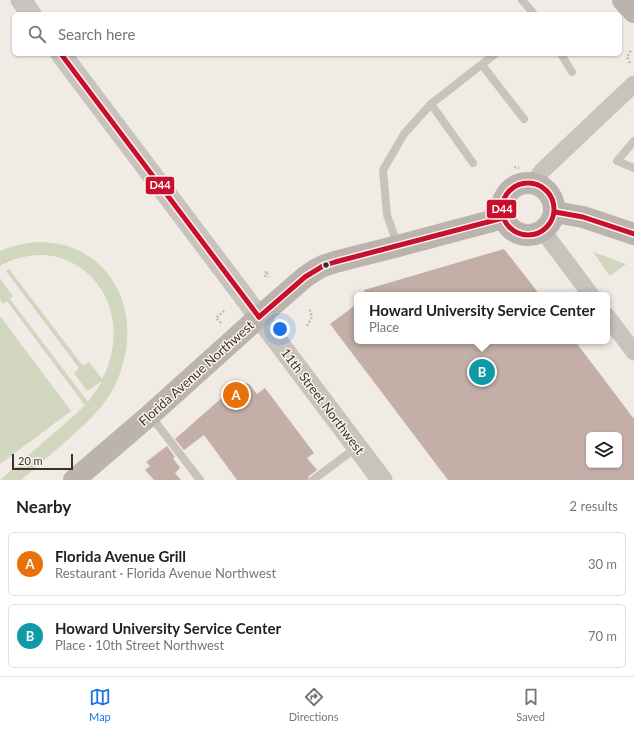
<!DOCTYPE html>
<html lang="en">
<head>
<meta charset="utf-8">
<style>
	:root { --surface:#fff; --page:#f2f2f2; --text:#222; --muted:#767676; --line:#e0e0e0; --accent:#1a73e8 }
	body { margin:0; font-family:Lato,sans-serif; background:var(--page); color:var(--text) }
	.controls { position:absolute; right:12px; bottom:12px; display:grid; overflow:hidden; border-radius:6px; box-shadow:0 1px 3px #0004 }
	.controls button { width:36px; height:36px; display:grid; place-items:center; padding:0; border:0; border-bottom:1px solid var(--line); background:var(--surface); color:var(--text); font:20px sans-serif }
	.scale { position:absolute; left:12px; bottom:10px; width:61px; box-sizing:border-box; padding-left:4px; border:2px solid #3b302b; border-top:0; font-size:11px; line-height:14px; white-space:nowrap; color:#3b302b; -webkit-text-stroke:3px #fbf5ee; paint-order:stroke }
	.you { position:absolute; left:280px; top:329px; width:14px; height:14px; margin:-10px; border:3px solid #fff; border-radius:50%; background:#1a73e8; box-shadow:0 0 0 6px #1a73e833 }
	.badge { display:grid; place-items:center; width:26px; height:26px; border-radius:50%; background:var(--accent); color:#fff; font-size:13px; font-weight:700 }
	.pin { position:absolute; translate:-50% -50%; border:2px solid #fff; box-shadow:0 1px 4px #0006 }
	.popup { position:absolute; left:354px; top:292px; width:256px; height:52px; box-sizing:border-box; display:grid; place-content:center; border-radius:6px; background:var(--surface); filter:drop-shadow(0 1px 3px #0005); font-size:13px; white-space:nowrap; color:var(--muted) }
	.popup b { font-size:15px; color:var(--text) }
	.popup::after { content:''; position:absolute; left:50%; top:100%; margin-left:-8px; border:8px solid transparent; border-top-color:var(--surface) }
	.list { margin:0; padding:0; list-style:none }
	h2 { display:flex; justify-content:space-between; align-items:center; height:52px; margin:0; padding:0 16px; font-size:17px }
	h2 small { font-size:13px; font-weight:400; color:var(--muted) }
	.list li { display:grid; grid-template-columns:26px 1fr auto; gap:12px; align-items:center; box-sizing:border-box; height:64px; margin:0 8px 8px; padding:0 8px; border:1px solid var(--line); border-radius:6px }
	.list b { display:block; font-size:15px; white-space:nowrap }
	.list p { margin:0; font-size:13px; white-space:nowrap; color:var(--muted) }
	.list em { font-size:13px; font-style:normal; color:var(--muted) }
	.icon { flex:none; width:22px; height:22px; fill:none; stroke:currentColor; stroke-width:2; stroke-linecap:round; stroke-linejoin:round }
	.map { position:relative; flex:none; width:634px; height:480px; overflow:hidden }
	.search { position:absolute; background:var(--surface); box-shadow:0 1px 3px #0004; left:12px; right:12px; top:12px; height:44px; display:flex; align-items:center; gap:10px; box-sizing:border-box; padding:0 14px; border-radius:6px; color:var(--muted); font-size:15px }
	.sheet { height:196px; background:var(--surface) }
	nav { display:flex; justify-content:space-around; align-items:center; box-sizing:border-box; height:56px; border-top:1px solid var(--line); background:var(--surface); font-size:11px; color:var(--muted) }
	nav a { display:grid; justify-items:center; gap:2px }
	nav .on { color:var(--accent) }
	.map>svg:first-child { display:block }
</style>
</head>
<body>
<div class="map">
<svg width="634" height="480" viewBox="0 0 634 480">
	<rect width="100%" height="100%" fill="#f0ebe5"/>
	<g fill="#d1d6bf">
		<path d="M37,242C46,242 55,243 64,245C112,259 133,304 126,351C123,366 118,382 109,396C97,414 81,428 65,442C50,455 36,467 21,480H0L76,414L87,403L84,404L7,301L3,304L0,299V279L13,296L10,299L88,402L98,388L102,381L87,391L74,373L79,368L6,271L9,269L83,366L89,362L102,379C128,331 110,269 53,256C35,253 15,257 0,266V251C12,246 24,243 37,242Z"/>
		<polygon points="593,252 626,264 610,276"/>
		<polygon points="0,316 71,411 0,464"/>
	</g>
	<g fill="#c3afa7" fill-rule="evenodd">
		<polygon points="504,249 540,295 365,295 364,290"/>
		<path d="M357,304V341H575L634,419V480H448L330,324ZM589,435H619V465H589Z"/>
		<polygon points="240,382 249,384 257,394 265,388 314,453 307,458 317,470 309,476 308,480 237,480 204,435 184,450 175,439"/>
		<polygon points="167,446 175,457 173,458 180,468 175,473 181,480 154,480 145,470 150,466 146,462"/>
	</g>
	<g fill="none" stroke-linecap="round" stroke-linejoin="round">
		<g stroke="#c2bbb6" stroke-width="2.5" stroke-dasharray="2 2" stroke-linecap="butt">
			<polyline points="630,63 627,57 631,50"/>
			<polyline points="514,167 519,168"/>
			<polyline points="265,277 266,271 269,277"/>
			<polyline points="221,323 216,318 225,310"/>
			<polyline points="307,326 312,317 309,308"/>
		</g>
		<g stroke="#c9c3be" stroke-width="8">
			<polyline points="522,0 534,14"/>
			<polyline points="561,54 572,72"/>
			<polyline points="482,65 524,119"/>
			<polyline points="431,104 473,163"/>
			<polyline points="634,141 617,161 634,168"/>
			<polyline points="398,246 387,215 383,170 404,134 431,104 495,54"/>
			<polyline points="150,415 200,480"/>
			<polyline points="313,480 357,447"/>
		</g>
		<g stroke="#c9c3be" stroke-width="17">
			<polyline points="533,183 542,171 634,84"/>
			<polyline points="543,231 591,295"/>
			<polyline points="607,316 634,352"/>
		</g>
		<g stroke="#c9c3be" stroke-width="21">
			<polyline points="21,0 31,14"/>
			<polyline points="61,54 382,480"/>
		</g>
		<g stroke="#bab3ae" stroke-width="22">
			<polyline points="623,0 634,12"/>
			<circle cx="528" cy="209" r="26"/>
			<polyline points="555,212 583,217 634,234"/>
			<polyline points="74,480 150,415 259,317 305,277 317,269 323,266 335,262 398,246 503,218"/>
		</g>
		<defs>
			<g id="bus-1">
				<polyline points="61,54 259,317"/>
				<circle cx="528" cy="209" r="26"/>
				<polyline points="555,212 583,217 634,234"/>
				<polyline points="259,317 305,277 323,266 335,262 503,218"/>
			</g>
		</defs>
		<use href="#bus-1" stroke="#fbf5ee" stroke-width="8"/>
		<use href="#bus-1" stroke="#c8102e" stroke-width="5"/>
	</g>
	<circle fill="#3b302b" stroke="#fbf5ee" stroke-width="1.5" cx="326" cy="265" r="3.5"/>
	<g text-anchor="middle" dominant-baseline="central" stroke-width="3" stroke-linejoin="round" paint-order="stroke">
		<g font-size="13" fill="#3b302b" stroke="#fbf5ee">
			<text transform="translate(196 373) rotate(-42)">Florida Avenue Northwest</text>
			<text transform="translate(323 401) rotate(53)">11th Street Northwest</text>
		</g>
	</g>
	<g stroke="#fbf5ee" stroke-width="1.5">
		<rect x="145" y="176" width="30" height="19" rx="4" fill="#c8102e"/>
		<rect x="486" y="199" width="31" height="20" rx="4" fill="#c8102e"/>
	</g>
	<g font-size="11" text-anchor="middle" font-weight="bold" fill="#fff">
		<text x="160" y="189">D44</text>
		<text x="502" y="213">D44</text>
	</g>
</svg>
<div class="controls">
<button><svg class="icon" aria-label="layers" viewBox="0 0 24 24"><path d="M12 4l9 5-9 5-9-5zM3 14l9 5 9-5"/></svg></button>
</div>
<div class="scale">20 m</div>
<div class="you"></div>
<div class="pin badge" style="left:236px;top:395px;background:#e8710a">A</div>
<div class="pin badge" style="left:482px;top:372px;background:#0f9aa8">B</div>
<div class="popup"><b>Howard University Service Center</b>Place</div>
<div class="search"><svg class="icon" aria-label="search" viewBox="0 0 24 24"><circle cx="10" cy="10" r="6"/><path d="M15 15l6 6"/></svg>Search here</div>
</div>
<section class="sheet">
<h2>Nearby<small>2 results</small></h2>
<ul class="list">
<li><span class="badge" style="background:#e8710a">A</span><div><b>Florida Avenue Grill</b><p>Restaurant · Florida Avenue Northwest</p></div><em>30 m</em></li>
<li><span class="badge" style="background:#0f9aa8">B</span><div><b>Howard University Service Center</b><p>Place · 10th Street Northwest</p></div><em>70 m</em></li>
</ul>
</section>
<nav>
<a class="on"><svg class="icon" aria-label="map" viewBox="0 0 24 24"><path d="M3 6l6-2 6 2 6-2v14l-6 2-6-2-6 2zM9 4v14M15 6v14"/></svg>Map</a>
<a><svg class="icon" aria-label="directions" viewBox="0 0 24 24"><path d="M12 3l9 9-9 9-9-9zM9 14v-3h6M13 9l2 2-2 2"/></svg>Directions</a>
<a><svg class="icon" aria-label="saved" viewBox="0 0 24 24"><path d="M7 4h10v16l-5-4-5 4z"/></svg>Saved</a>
</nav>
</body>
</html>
